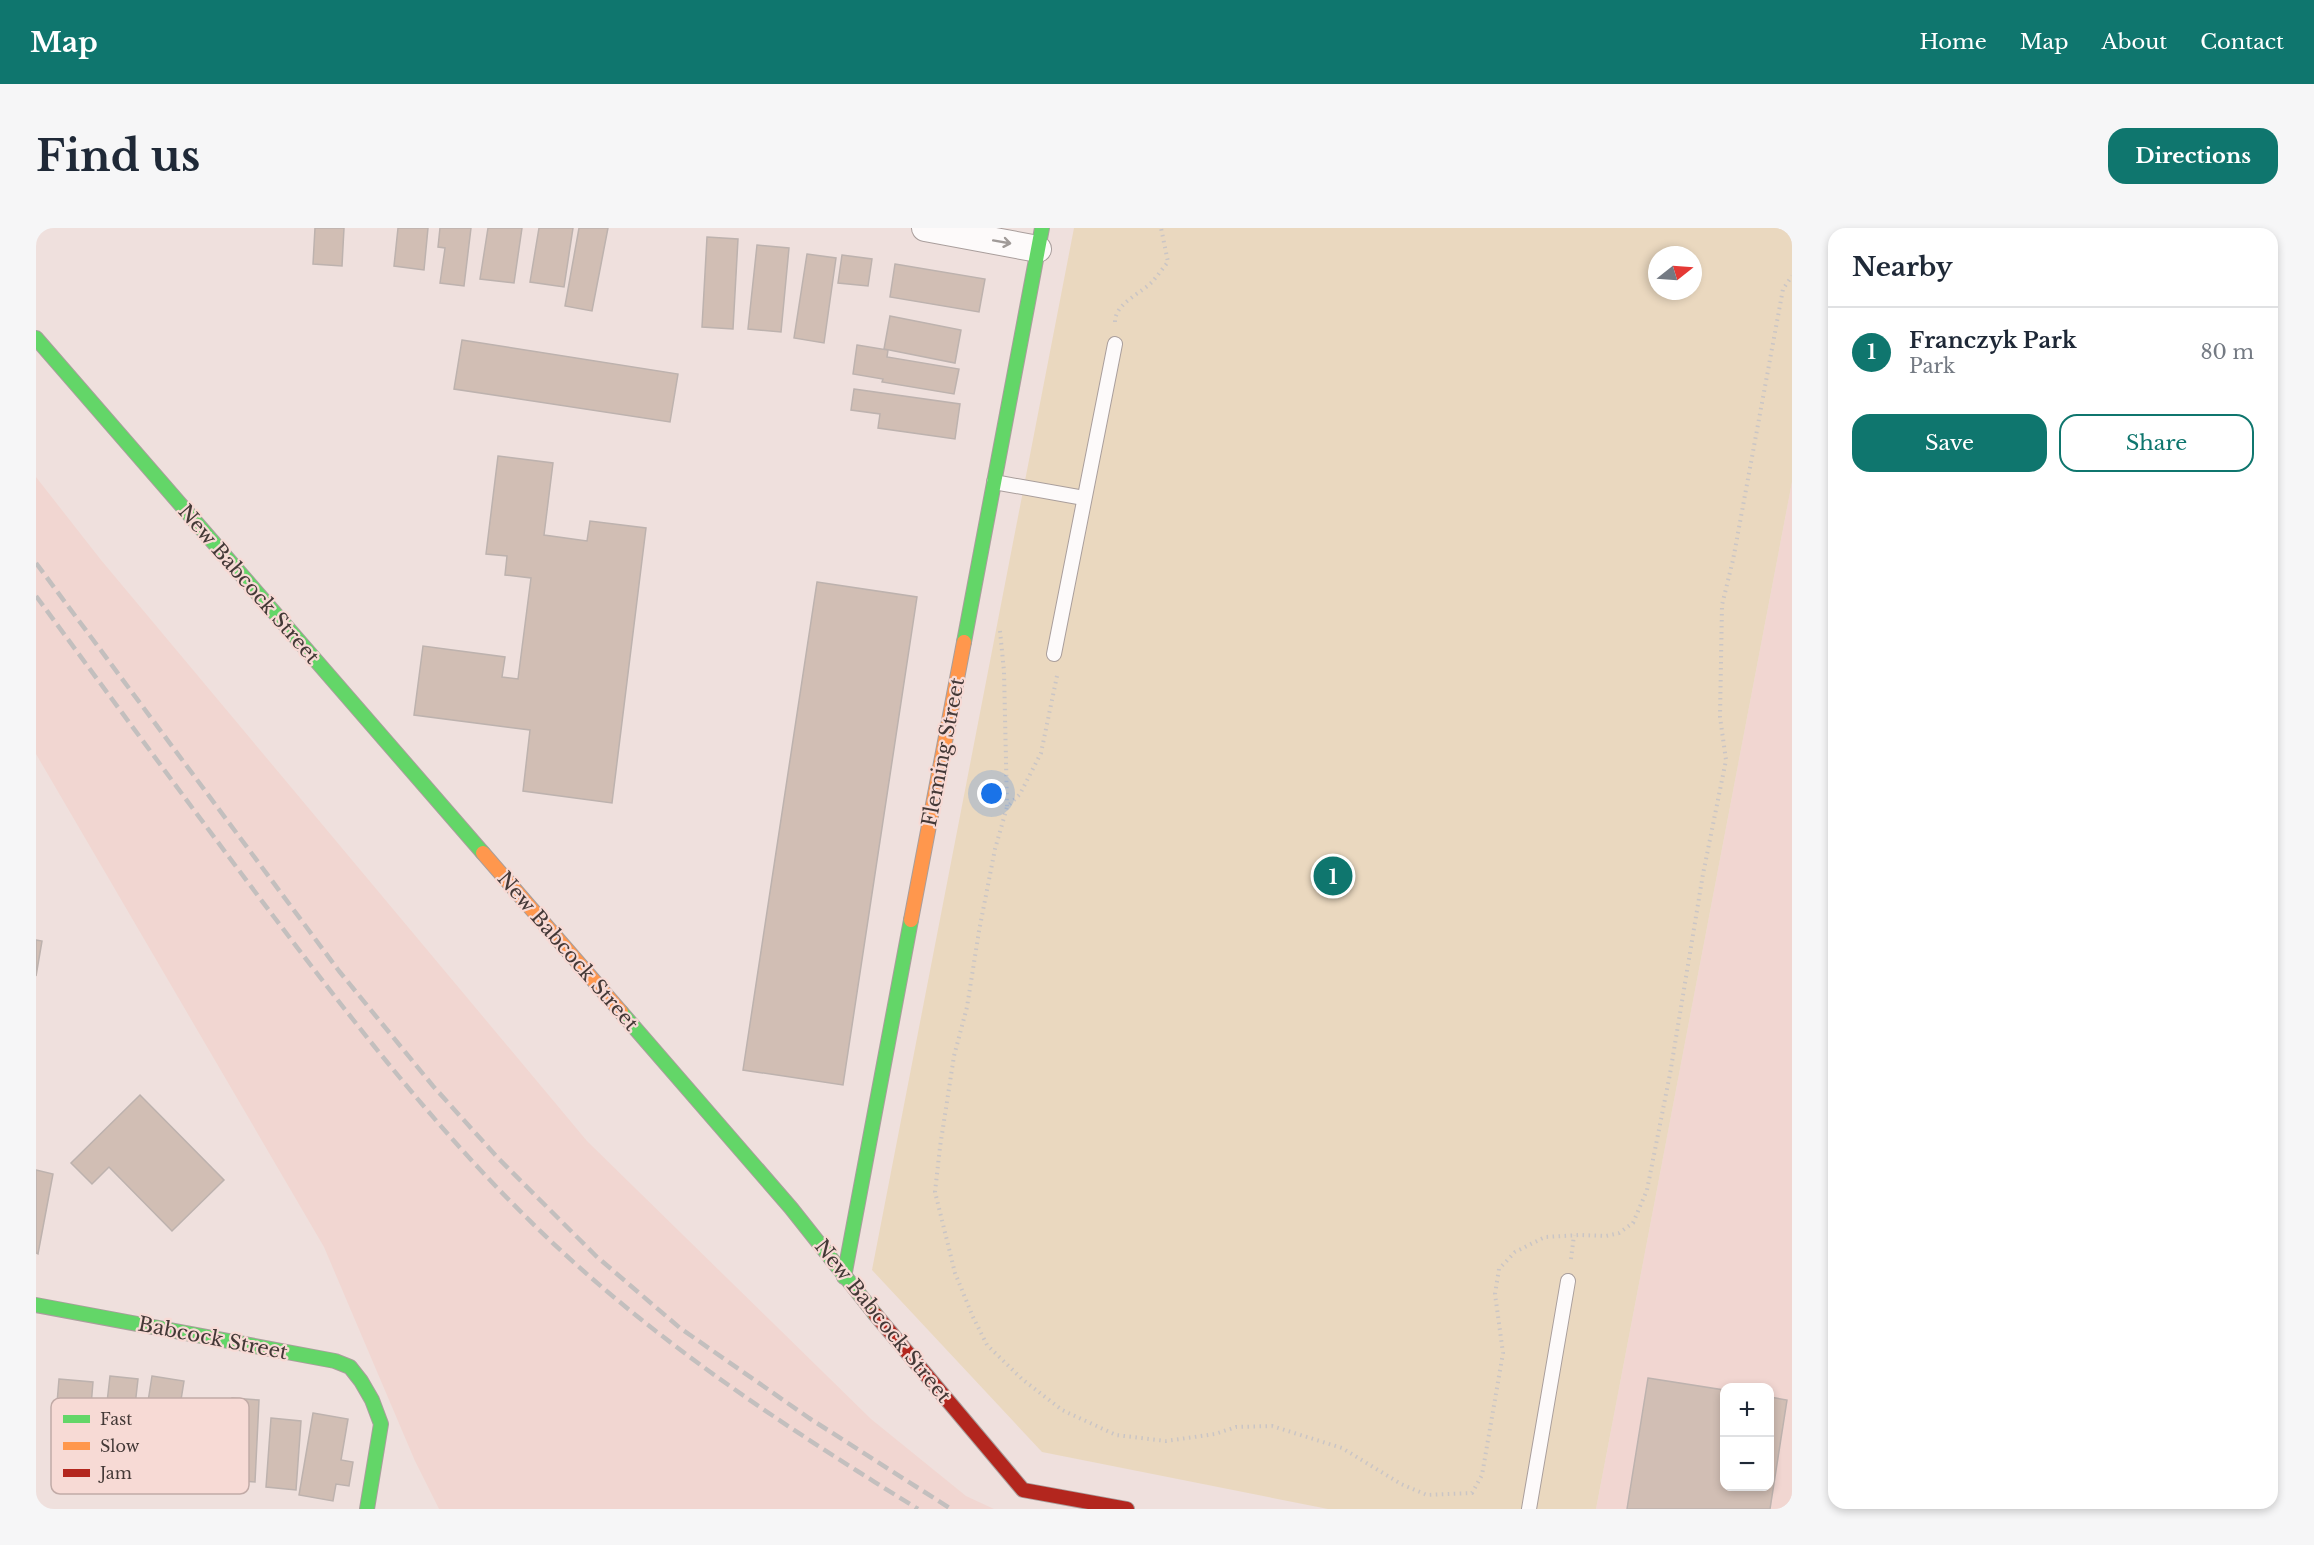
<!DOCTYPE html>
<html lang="en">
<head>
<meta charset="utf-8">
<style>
	:root { --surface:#fff; --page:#f6f6f7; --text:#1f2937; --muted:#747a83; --line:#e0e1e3; --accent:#0f766e }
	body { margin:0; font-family:"Libre Baskerville",serif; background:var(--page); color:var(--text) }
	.controls { position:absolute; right:18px; bottom:18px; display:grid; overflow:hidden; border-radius:12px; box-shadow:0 3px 9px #0003 }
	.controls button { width:54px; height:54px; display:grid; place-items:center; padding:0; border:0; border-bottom:2px solid var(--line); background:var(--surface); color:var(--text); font:30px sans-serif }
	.compass { position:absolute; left:1612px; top:18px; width:54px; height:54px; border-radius:50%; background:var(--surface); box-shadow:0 3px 9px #0003; rotate:73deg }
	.you { position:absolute; left:956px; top:566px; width:21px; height:21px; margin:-15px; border:4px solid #fff; border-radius:50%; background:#1a73e8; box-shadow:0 0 0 9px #1a73e833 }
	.badge { display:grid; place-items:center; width:39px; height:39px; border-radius:50%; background:var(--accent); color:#fff; font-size:20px; font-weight:700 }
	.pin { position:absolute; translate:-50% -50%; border:3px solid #fff; box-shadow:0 2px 6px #0006 }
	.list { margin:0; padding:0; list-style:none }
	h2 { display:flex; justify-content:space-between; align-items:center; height:78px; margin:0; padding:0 24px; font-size:26px }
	h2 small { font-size:20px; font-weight:400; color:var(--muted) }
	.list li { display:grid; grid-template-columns:39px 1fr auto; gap:18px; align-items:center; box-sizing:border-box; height:90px; padding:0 24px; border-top:2px solid var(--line) }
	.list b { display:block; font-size:22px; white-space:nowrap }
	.list p { margin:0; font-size:20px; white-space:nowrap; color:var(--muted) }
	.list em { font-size:20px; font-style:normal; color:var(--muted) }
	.actions { display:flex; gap:12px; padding:18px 24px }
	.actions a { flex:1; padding:14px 0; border:2px solid var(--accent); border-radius:18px; text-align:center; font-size:21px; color:var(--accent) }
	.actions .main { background:var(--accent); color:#fff }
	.map { position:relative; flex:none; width:1756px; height:1281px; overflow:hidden; border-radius:18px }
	header { display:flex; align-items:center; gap:36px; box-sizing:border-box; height:84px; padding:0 30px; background:var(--accent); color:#fff }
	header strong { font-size:28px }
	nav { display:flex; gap:33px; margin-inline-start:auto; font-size:21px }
	.intro { display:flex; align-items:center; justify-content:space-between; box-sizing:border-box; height:144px; padding:0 36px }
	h1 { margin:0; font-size:42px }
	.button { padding:15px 27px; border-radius:18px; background:var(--accent); color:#fff; font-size:21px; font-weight:700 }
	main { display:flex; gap:36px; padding:0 36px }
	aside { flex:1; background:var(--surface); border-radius:18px; box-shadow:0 3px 9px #0003 }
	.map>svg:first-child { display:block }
</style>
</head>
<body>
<header>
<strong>Map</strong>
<nav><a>Home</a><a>Map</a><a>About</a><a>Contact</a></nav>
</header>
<div class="intro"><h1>Find us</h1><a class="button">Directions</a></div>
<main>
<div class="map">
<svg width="1756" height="1281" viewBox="0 0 1756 1281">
	<rect width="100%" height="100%" fill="#efe0dd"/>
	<g fill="#f1d6d1" fill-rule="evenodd">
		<polygon points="0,249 65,332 551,913 835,1191 930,1268 958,1281 403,1281 379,1233 288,1019 0,526"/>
		<path d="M1756,254V1281H1560ZM1688,1160H1734V1258H1688Z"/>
	</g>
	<path fill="#ead8bf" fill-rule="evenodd" d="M1038,0H1756V254L1560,1281H1292L1006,1224L836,1042ZM1621,27H1657V63H1621Z"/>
	<g fill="#d1beb4" stroke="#bdb2ae" stroke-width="1.5">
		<polygon points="279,0 308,0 306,38 277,36"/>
		<polygon points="362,0 392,0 388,42 358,38"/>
		<polygon points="404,0 435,0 428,58 404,55 409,20 402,19"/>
		<polygon points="452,0 486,0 478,55 444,51"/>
		<polygon points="503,0 537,0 528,59 494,54"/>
		<polygon points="543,0 572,0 556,83 529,78"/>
		<polygon points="671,9 702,11 697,101 666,99"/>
		<polygon points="721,17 753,20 745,104 712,101"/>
		<polygon points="771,26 800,30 788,115 758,110"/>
		<polygon points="806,27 836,31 832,58 802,55"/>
		<polygon points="859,36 949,51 943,84 854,69"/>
		<polygon points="854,88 925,102 919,135 848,121"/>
		<polygon points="426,112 642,146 634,194 418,161"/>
		<polygon points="821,117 852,122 851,129 923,141 918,166 846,154 847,151 817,146"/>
		<polygon points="818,161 924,176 919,211 842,200 844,186 815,182"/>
		<polygon points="462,228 517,235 508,307 551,313 554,293 610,300 576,575 487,563 494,502 378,487 387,418 469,429 466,449 482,451 495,350 469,347 471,328 450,326"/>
		<polygon points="781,354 881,369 807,857 707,842"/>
		<polygon points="0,712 6,713 0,748"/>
		<polygon points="104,867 188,952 136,1003 73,939 56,956 35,935"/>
		<polygon points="0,942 17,946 2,1026 0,1025"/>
		<polygon points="74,1148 102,1151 92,1240 64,1236"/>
		<polygon points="116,1148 148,1153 135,1234 115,1231 119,1201 108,1199"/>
		<polygon points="1612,1150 1688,1162 1688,1258 1734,1258 1734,1169 1751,1172 1734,1281 1591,1281"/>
		<polygon points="23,1151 57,1154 50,1238 16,1235"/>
		<polygon points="196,1170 223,1172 219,1254 192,1252"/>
		<polygon points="277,1185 312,1191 305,1232 317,1234 313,1258 300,1256 297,1273 263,1267"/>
		<polygon points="235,1190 265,1193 260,1262 230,1259"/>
	</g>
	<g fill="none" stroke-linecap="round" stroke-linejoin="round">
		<defs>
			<g id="lane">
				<polyline points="958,254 1048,270"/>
				<polyline points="1018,426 1079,116"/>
				<polyline points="1493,1281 1532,1053"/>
			</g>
			<polyline id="street" points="889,0 1002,21"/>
			<g id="fast">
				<polyline points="0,110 447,625"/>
				<polyline points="928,414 1006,0"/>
				<polyline points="585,784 755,980 839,1086"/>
				<polyline points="808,1049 875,692"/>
				<polyline points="0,1077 299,1133 314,1139 325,1153 336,1172 345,1196 331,1281"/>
			</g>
			<g id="slow">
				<polyline points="447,625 585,784"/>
				<polyline points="875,692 928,414"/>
			</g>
			<polyline id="jam" points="839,1086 987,1262 1091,1281"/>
		</defs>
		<use href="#lane" stroke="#a99e9c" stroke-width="16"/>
		<use href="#street" stroke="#a99e9c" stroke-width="28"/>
		<use href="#fast" stroke="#a99e9c" stroke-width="16"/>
		<use href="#slow" stroke="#a99e9c" stroke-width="16"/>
		<use href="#jam" stroke="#a99e9c" stroke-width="16"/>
		<g stroke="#cac5c5" stroke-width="4" stroke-dasharray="1.5 4.5" stroke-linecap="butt">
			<path d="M1079,94C1079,75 1106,65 1117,53C1122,47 1127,40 1132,34L1125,0"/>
			<polyline points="964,403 968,443 971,579"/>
			<polyline points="1021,448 1005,525 984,566 971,579 959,621 943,703 931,779 918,828 904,919 899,964 919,1045 937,1089 951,1117 986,1151 1026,1182 1080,1207 1130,1213 1179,1206 1200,1199 1236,1198 1306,1220 1365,1256 1391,1267 1436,1265 1446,1247 1467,1125 1459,1066 1463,1041 1479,1024 1509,1009 1544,1007 1570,1008 1583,1005 1597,995 1611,962 1634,846 1667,646 1690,532 1684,489 1686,377 1697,332 1747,61 1756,48"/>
			<polyline points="1535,1031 1538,1007"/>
		</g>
		<use href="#lane" stroke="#fdfafa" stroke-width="14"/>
		<use href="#street" stroke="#fdfafa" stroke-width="26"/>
		<use href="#fast" stroke="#63d668" stroke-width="14"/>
		<use href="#slow" stroke="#ff974d" stroke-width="14"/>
		<use href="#jam" stroke="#b3261e" stroke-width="14"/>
		<g stroke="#c3bfbe" stroke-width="4.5" stroke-dasharray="12 6" stroke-linecap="butt">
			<polyline points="0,335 303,743 397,858 462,930 560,1028 644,1100 773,1190 915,1281"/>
			<path d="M0,368C79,475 158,583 238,689C317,793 397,897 490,989C606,1105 743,1195 882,1281"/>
		</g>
	</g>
	<defs><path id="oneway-shaft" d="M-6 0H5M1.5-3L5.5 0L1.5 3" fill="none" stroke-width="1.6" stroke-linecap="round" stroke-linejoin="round" transform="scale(1.5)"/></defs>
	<use stroke="#a09a98" href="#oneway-shaft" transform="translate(966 14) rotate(10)"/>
	<g text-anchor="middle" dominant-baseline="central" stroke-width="4.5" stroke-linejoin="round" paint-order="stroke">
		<g font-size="20" fill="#443937" stroke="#f7dad5">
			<text transform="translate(213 356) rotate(49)">New Babcock Street</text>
			<text transform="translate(907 524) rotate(-79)">Fleming Street</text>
			<text transform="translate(532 723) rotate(49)">New Babcock Street</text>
			<text transform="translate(847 1093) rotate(51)">New Babcock Street</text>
			<text transform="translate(177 1110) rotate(11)">Babcock Street</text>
		</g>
	</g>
	<rect x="15" y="1170" width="198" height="96" rx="9" fill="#f7dad5" stroke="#c1aaa6" stroke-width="1.5"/>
	<rect x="27" y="1187" width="27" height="8" fill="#63d668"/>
	<rect x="27" y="1214" width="27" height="8" fill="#ff974d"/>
	<rect x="27" y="1241" width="27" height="8" fill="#b3261e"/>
	<g font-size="16" fill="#443937">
		<text x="64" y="1197">Fast</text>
		<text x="64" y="1224">Slow</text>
		<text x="64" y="1251">Jam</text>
	</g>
</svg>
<div class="controls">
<button>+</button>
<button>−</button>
</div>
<svg class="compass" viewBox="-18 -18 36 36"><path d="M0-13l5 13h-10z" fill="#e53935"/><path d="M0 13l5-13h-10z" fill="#747a83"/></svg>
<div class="you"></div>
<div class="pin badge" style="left:1297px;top:648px">1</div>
</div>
<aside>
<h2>Nearby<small></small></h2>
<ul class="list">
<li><span class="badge">1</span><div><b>Franczyk Park</b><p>Park</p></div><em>80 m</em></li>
</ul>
<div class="actions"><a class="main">Save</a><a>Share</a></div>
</aside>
</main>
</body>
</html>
